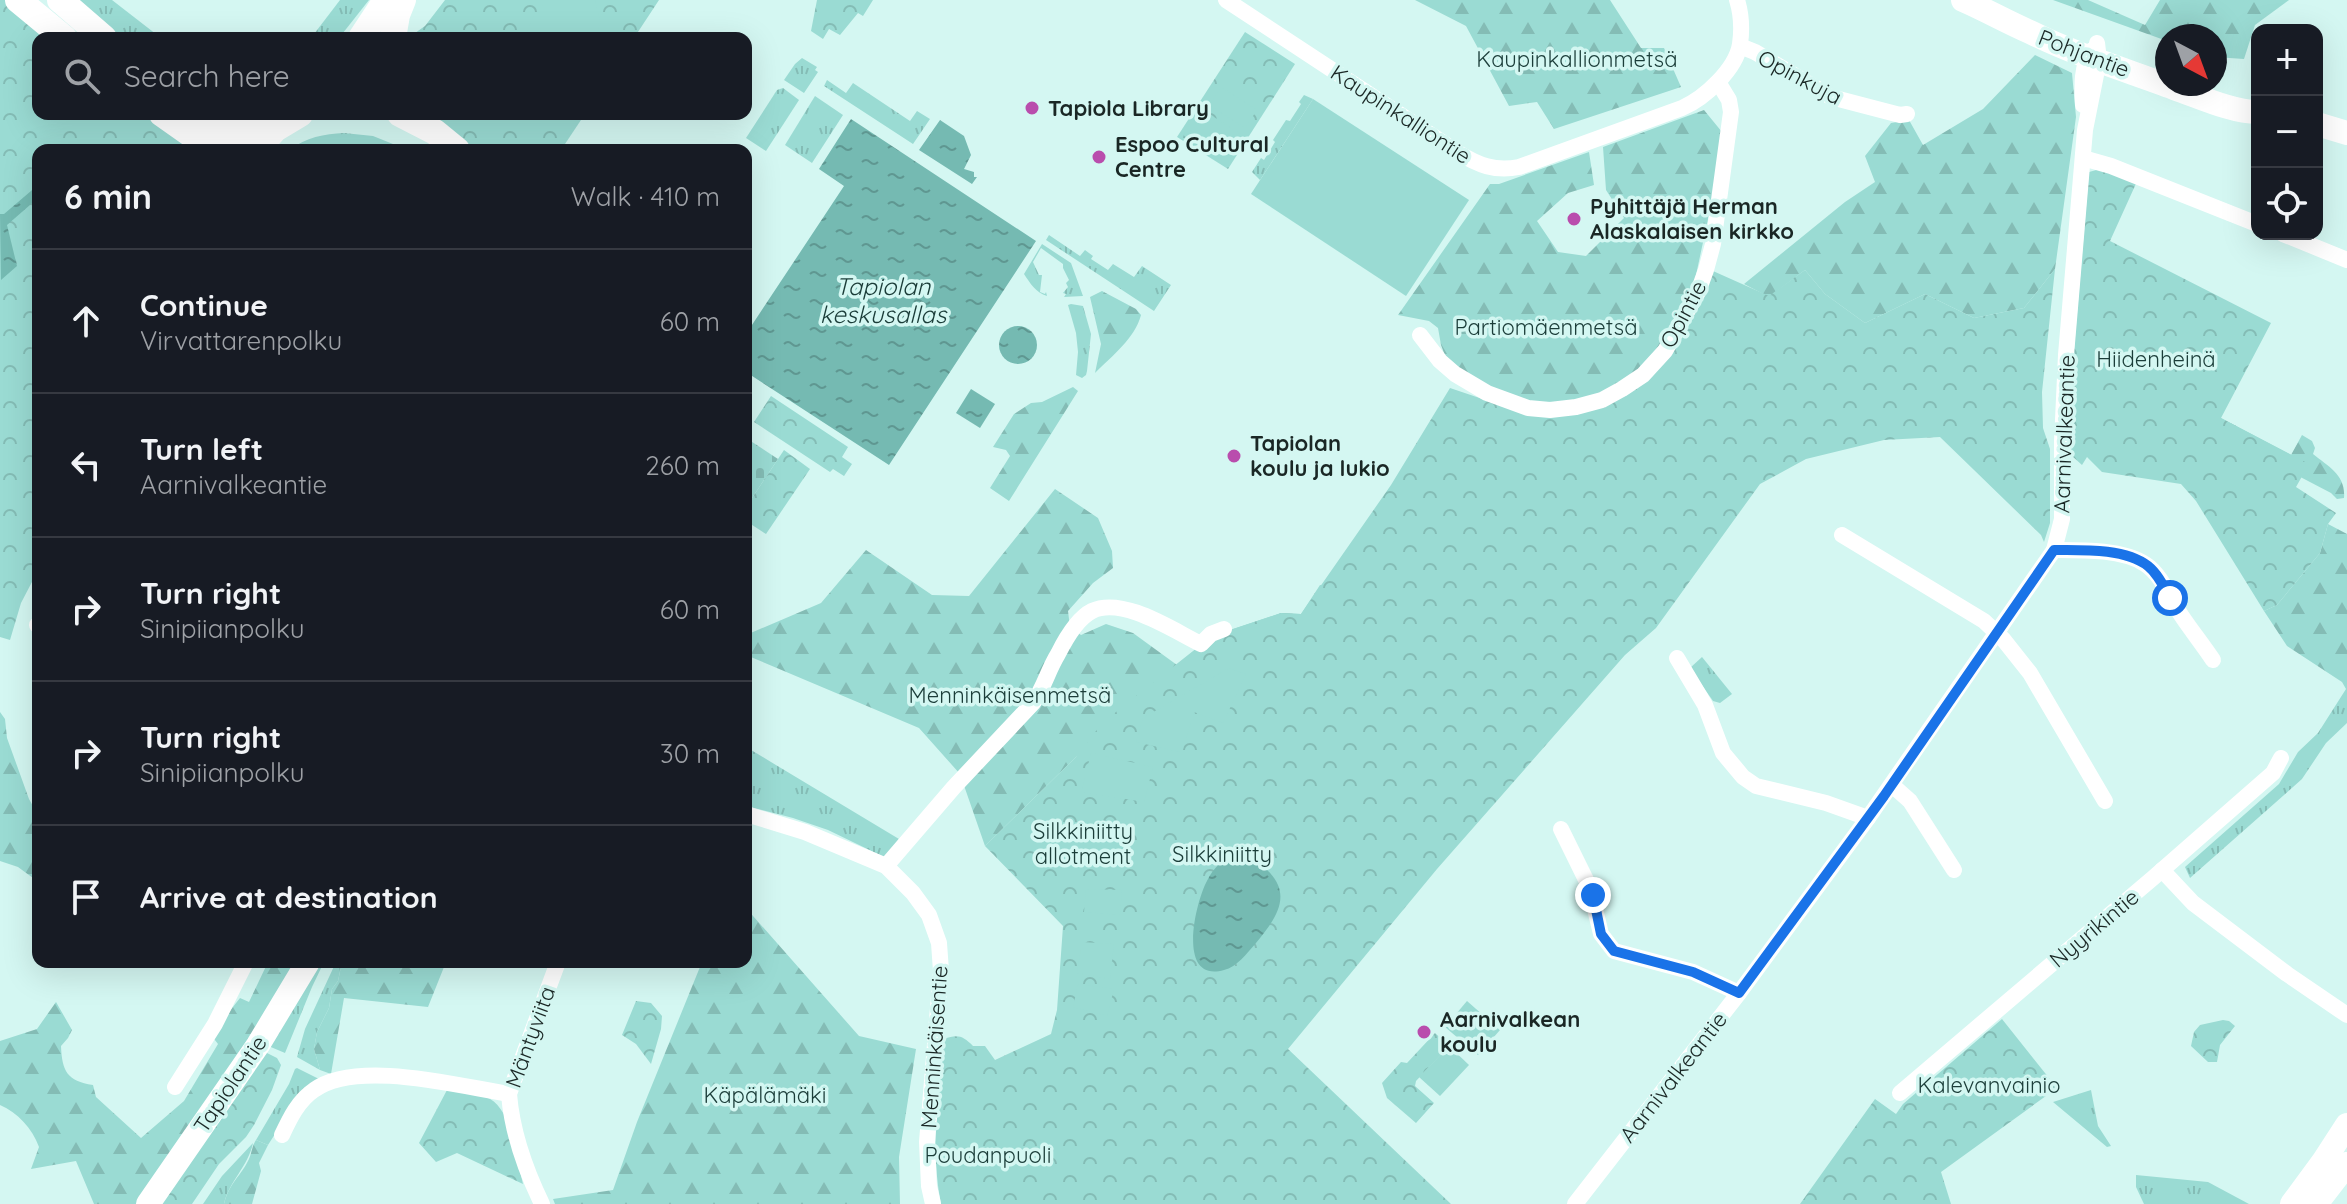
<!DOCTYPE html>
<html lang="en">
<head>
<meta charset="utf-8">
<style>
	:root { --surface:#171b24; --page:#20242c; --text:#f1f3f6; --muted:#9ea1a6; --line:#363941 }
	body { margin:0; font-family:Quicksand,sans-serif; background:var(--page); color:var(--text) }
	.controls { position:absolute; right:24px; top:24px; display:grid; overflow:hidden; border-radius:16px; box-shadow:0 8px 32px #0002 }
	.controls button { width:72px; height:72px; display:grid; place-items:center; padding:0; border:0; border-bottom:2px solid var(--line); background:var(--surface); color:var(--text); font:40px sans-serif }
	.compass { position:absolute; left:2155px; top:24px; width:72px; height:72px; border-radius:50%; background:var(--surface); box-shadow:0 8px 32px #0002; rotate:139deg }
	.stop { position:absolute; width:24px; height:24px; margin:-18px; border:6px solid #1a73e8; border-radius:50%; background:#fff }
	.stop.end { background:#1a73e8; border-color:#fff; box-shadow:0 2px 8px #0008 }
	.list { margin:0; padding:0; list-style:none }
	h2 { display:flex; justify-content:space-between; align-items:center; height:104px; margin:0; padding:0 32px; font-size:34px }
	h2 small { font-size:26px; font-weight:400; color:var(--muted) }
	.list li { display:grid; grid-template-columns:52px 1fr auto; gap:24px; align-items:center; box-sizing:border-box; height:144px; padding:0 32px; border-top:2px solid var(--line) }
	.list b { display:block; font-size:30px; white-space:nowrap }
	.list p { margin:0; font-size:26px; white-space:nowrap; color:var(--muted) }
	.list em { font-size:26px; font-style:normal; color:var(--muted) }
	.icon { flex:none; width:44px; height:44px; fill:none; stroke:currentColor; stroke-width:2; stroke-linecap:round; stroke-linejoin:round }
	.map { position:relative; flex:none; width:2347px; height:1204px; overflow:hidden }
	.search { position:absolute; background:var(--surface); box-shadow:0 8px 32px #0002; left:32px; top:32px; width:720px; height:88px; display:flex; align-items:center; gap:20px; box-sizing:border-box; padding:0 28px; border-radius:16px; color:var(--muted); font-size:30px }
	.panel { position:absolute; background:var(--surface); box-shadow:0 8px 32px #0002; left:32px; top:144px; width:720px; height:824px; border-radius:16px }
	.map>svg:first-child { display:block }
</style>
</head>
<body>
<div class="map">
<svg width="2347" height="1204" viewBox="0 0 2347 1204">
	<defs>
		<pattern id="grass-tufts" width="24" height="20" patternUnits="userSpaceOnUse" patternTransform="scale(2)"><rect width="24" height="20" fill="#9adbd3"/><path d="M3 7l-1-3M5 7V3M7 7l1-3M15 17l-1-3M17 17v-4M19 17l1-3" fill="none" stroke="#84bcb5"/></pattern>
		<pattern id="forest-firs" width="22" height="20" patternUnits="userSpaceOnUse" patternTransform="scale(2)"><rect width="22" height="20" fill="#9adbd3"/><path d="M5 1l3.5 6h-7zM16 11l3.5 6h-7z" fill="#84bcb5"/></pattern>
		<pattern id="cemetery-stones" width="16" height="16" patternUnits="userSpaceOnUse" patternTransform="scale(2)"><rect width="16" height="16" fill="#9adbd3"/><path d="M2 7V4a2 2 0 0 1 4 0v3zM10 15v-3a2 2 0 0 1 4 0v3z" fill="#84bcb5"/></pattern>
		<pattern id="park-crowns" width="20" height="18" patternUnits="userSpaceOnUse" patternTransform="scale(2)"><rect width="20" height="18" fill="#9adbd3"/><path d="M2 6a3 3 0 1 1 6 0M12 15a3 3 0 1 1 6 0" fill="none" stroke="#84bcb5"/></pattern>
		<pattern id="water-ripples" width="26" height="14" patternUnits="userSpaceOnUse" patternTransform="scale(2)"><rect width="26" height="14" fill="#75bab2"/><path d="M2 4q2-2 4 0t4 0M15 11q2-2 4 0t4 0" fill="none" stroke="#5f9791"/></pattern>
	</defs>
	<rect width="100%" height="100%" fill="#d4f7f2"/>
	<g fill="url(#grass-tufts)">
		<polygon points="74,0 112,0 161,38 119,38"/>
		<polygon points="340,0 369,0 339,38 311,38"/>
		<polygon points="802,58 817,67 815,70 818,72 804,93 784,80 795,64"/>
		<polygon points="827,80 846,93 853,83 910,121 917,111 930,119 913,144 824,86"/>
		<polygon points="783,88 799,100 766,151 746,138 777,90"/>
		<polygon points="1304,95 1313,99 1260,180 1252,172 1261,158 1264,160 1275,142 1273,140 1286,120 1290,121 1301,104 1299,102"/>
		<polygon points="815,96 843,115 812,163 785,145"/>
		<path d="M344,133L373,136L408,150H290C306,137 324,134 344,133Z"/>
		<polygon points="1049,235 1080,256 1085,250 1093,256 1091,259 1108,270 1113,264 1134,277 1142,266 1171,285 1154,311 1046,240"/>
		<path d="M1042,244L1071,263L1083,296L1064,297L1066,294L1063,293L1068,287L1066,283L1069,280L1063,268V264L1041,248L1033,262L1039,275H1042L1040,292L1045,294L1046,292L1047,296C1036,293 1030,283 1024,274Z"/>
		<polygon points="1071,304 1083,306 1091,334 1087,371 1086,375 1082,378 1076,375 1078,352 1076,333 1068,305"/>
		<polygon points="1702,657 1732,694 1720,703 1713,701 1690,668"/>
		<polygon points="2342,682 2347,682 2347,723 2326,743 2302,779 2190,878 2185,867 2279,784 2298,752 2318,733 2346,689"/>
		<polygon points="746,747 899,839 886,858 828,830 793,818 746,806"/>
		<polygon points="316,962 324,962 312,987 285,1053 266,1045"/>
		<polygon points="336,962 342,962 338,981 332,989 329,1008 317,1032 314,1049 320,1070 297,1057 305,1029"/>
		<polygon points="297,1068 319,1079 291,1109 268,1145 256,1140 289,1084 295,1069"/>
		<polygon points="2091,1090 2098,1126 2111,1146 2107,1147 2053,1102"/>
		<path d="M253,1143C248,1167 229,1181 224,1204H203L222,1176Z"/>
		<polygon points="2136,1175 2208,1182 2249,1204 2144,1204 2136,1187"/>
	</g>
	<g fill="url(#forest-firs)">
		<polygon points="1415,0 1610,0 1641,48 1664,48 1681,87 1554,129 1537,102 1509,106 1466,26"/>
		<polygon points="2053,0 2088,0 2145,25 2160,0 2289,0 2255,25 2244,59 2215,57 2215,36 2167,36 2167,41"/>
		<polygon points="2035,55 2072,73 2076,117 2055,269 2024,308 1974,318 1925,294 1865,323 1825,294 1805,270 1769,297 1744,284 1845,202 1875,182 1865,156 1891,123 1909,120 1923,145 1983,109"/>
		<polygon points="1704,110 1722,132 1714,191 1693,289 1663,341 1635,374 1591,400 1541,405 1501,394 1457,368 1446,358 1441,345 1438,328 1429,321 1398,315 1490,184 1499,184 1589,152 1594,185 1568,193 1537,221 1558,252 1586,256 1624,218 1606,190 1603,147"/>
		<path d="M1102,291L1136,309L1141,315C1135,338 1112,356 1095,373L1101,344L1090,297Z"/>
		<polygon points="1073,387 1078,391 1009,501 990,488 1010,456 1006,450 993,447 1014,414 1031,403 1042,402"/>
		<path d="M2201,413L2221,415V418L2291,455L2302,435L2312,441L2315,448L2313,454C2329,467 2346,475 2344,498L2337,499L2331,493L2283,468Z"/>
		<polygon points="1055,489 1098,518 1112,551 1113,568 1093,583 1068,611 1070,627 1081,635 1106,624 1133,633 1177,665 1212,636 1281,613 1301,614 1320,585 1348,588 1076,757 985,846 960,774 919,728 746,655 746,635 821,603 866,550 932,595 969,596"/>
		<polygon points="2328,524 2347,534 2347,682 2342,682 2287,646 2264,611 2277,605 2320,553"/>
		<polygon points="0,712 5,719 7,738 29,799 38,815 38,893 34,891 33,878 18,867 0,861"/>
		<polygon points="746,908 859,1036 916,1049 899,1157 900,1204 555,1204 553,1199 613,1190 637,1122 702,962 746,962"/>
		<path d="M268,962H299L141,1204H94L76,1161L31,1169L39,1147C32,1128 18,1113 0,1105V1041L37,1029L56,1002L72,1030L68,1038L61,1046C62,1071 67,1081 93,1085L96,1097L141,1138L184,1101L218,1044L211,1035L240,998L249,1002Z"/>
		<polygon points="342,962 446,962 428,1007 344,998 331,1074 320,1070 314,1049 317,1032 329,1008 332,989 338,981"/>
		<path d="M256,1140L268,1145L259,1163L261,1171L252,1204H224C229,1183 241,1176 249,1159C252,1152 252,1146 256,1140Z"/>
	</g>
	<polygon fill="url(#cemetery-stones)" points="746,438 778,459 746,507"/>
	<g fill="url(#park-crowns)">
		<polygon points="0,0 8,0 51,38 38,38 38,114 149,114 199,150 38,150 38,581 33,580 21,603 10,640 0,637"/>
		<polygon points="445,0 659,0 634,38 408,38 425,26"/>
		<polygon points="817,0 873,0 863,16 858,13 840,35 829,29 823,39 811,31"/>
		<polygon points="1245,32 1295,64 1228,169 1177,137"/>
		<polygon points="424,114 585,114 561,150 461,150"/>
		<polygon points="2111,166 2139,177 2110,241 2271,323 2221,418 2309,464 2296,487 2336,513 2328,524 2320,553 2277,605 2264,611 2196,501 2181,484 2102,472 2087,457 2082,465 2071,455 2071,385 2089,172"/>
		<path d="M2055,269L2042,392L2043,428L2050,449V523L2044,542L2041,535L1940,437L1884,440L1806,459L1760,484L1656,628L1625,655L1437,869L1288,1049L1451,1204H941C930,1149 938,1094 944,1039C958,1034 963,1036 973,1046H985L995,1060L1051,1034L1057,1010L1063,926L985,846L1077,756L1102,723L1212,636L1281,613L1301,614L1391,485L1450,388L1524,413L1548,415L1643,375L1713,271L1769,296L1805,270L1825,294L1865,323L1925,294L1974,318L2024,308Z"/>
		<polygon points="771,396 848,447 842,457 852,464 844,476 833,469 830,472 754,422"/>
		<polygon points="784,450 810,469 766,534 746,521 746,507"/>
		<polygon points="636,1001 651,1003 662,1016 661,1029 651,1064 636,1044 622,1035"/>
		<polygon points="2002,1019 2057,1088 1941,1172 1951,1204 1800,1204 1875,1099 1896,1114 1903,1104"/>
		<polygon points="2223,1020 2229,1021 2235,1026 2220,1045 2217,1062 2208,1062 2191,1046 2194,1032 2200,1025"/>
		<polygon points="1435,1033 1449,1046 1416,1081 1415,1086 1434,1103 1416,1123 1387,1098 1382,1083 1401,1062 1407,1063"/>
		<polygon points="263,1051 277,1058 281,1065 272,1090 254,1125 246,1137 219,1164 192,1204 159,1204"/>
		<path d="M447,1090C460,1092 474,1093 486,1097C512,1106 517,1160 523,1184L457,1153L436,1162L419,1143Z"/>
	</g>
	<g fill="#9adbd3">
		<polygon points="547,0 595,0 600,21 597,38 524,38 533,17"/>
		<polygon points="1221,87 1257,110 1245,128 1209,105"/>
		<polygon points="1313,99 1469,200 1406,296 1251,194"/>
		<polygon points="1200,108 1245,137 1227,164 1183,135"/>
		<polygon points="1229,668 1246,674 1223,723 1194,712 1183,749 1180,752 1136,742 1143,718"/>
		<polygon points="1091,753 1153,767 1144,802 1084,792 1082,790"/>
		<polygon points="1126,820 1127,865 1039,868 1039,824"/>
		<polygon points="1086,889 1122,890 1120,915 1084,912"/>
		<polygon points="1082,942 1114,944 1110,979 1077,973"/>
		<polygon points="1078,984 1114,989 1107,1016 1073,1007"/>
		<polygon points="1467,1001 1500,1030 1478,1055 1445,1027"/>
		<polygon points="1449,1046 1469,1065 1440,1096 1419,1077"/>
	</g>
	<g fill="url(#water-ripples)">
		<polygon points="851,119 1036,241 889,465 746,372 746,334 844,186 819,169"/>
		<polygon points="940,120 964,136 971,155 964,169 974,172 974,177 977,177 972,184 919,150"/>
		<polygon points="38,185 38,198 7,225 17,266 1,280 0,214 4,214"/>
		<circle cx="1018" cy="345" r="19"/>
		<polygon points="971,389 995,404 980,428 956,413"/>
		<path d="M1228,856C1245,856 1255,859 1267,870C1294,895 1275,920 1256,943C1247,953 1237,967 1224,970C1175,984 1196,899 1208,879C1213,869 1220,863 1228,856Z"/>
	</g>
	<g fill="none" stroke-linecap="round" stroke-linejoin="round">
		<g stroke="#fff" stroke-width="16">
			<path d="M1226,0L1457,152C1478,165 1495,172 1519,167L1682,108C1705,98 1736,69 1740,44C1742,30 1741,13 1737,0"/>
			<polyline points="1740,46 1755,52 1831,97 1900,115 1907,114"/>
			<path d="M2083,105C2082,86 2081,66 2092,50"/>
			<polyline points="2083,158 2111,166 2257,224"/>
			<polyline points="2283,234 2347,260"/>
			<polyline points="1420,335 1440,361 1455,374 1487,393 1528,408 1550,410 1576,407 1602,400 1622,389 1643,375 1665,351 1698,292 1706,270 1713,244 1731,112 1729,100 1718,82"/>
			<polyline points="1842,535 1984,621 2003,639 2030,673 2105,801"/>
			<path d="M2054,550C2081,550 2122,549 2145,564C2162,575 2170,598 2181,615C2191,630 2203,645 2213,660"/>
			<polyline points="37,625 38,626"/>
			<polyline points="1677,658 1705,705 1723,753 1743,777 1756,786 1826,803 1868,818"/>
			<polyline points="1892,785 1910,801 1954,870"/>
			<polyline points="746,814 805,832 886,866 913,893 929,915 939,943 941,971 927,1142 929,1186 933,1204"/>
			<polyline points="1561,829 1590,888 1601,934 1614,951 1693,972 1739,993"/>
			<path d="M886,866L954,787L1033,703C1044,688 1048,670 1058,654C1065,640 1078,618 1092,611C1123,596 1174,631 1201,644L1211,634L1224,629"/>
			<polyline points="2162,870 2193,903 2287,974 2347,1015"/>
			<polyline points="175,1087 215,1024 246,962"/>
			<polyline points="1900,1093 2153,878 2273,773 2281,758"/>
			<path d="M282,1135C290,1118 298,1101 314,1090C357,1059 458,1086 509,1094"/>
			<path d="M542,1204C525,1169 512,1132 509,1094L558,962"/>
			<polyline points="1575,1204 1739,993 1868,818 2054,550 2062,519 2062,441 2066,355 2085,130 2099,60 2097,43"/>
		</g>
		<g stroke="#fff" stroke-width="24">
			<path d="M1963,0C1986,10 2007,22 2030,32C2076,55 2126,70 2174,88C2198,96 2232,112 2257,112"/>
			<polyline points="2317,124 2347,133"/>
			<polyline points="148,1204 258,1045 308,962"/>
			<polyline points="2292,1204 2323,1162 2347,1125"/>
			<polyline points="2316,1204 2347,1164"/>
		</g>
		<g stroke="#fff" stroke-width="26">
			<polyline points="18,0 64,38"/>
			<polyline points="60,0 104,38"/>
			<polyline points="361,38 386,0"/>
			<polyline points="393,38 397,15 403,0"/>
			<polyline points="162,114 213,150"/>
			<path d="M197,114C222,136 237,143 270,133"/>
			<polyline points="212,114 229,118 262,114"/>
			<polyline points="400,114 435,132 457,150"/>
			<polyline points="259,147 275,129 300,114"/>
		</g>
	</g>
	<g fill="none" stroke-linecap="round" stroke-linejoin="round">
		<path stroke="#1a73e8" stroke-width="10" d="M1593,895L1601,934L1614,951L1693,972L1739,993L1884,796L2054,550C2082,550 2125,548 2148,566C2158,574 2164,587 2170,598"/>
	</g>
	<g fill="#b94dad" stroke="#d4f7f2" stroke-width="3">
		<circle cx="1032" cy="108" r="8"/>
		<circle cx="1099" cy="157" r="8"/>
		<circle cx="1574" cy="219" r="8"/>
		<circle cx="1234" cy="456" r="8"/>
		<circle cx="1424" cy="1032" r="8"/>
	</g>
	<g text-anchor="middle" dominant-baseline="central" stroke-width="7" stroke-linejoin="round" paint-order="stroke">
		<g font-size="22" fill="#1a2725" stroke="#d4f7f2">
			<text transform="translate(2084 53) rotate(21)">Pohjantie</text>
			<text transform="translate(1800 77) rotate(28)">Opinkuja</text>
			<text transform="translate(1401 114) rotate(33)">Kaupinkalliontie</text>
			<text transform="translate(1683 314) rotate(-62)">Opintie</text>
			<text transform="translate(2064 434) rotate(-88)">Aarnivalkeantie</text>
			<text transform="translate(2094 928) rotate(-40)">Nyyrikintie</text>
			<text transform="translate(530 1037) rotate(-70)">Mäntyviita</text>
			<text transform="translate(934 1047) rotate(-86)">Menninkäisentie</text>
			<text transform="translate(1673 1077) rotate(-52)">Aarnivalkeantie</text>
			<text transform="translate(230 1084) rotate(-56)">Tapiolantie</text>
		</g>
		<g font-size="22" fill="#1b3d39" stroke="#d4f7f2">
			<text x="1577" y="59">Kaupinkallionmetsä</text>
			<text x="1546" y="327">Partiomäenmetsä</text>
			<text x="2156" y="359">Hiidenheinä</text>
			<text x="1010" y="695">Menninkäisenmetsä</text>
			<text x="1083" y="831">Silkkiniitty<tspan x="1083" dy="25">allotment</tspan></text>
			<text x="1222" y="854">Silkkiniitty</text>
			<text x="1989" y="1085">Kalevanvainio</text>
			<text x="765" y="1095">Käpälämäki</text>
			<text x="988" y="1155">Poudanpuoli</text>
		</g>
		<g font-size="22" font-weight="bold" fill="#1a2725" stroke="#d4f7f2" text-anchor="start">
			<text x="1048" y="108">Tapiola Library</text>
			<text x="1115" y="144">Espoo Cultural<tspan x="1115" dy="25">Centre</tspan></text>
			<text x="1590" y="206">Pyhittäjä Herman<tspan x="1590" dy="25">Alaskalaisen kirkko</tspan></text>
			<text x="1250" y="443">Tapiolan<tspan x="1250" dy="25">koulu ja lukio</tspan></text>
			<text x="1440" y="1019">Aarnivalkean<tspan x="1440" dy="25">koulu</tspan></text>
		</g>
		<g font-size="24" font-style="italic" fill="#1a3c38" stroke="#d4f7f2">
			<text x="883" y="286">Tapiolan<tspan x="883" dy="28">keskusallas</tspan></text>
		</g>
	</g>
</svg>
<div class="controls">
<button>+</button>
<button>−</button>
<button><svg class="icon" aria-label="locate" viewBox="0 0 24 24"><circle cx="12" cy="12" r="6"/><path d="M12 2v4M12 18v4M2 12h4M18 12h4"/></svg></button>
</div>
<svg class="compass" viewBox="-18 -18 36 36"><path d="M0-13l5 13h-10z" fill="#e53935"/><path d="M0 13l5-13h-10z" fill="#9ea1a6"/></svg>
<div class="stop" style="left:2170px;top:598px"></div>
<div class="stop end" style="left:1593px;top:895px"></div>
<div class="search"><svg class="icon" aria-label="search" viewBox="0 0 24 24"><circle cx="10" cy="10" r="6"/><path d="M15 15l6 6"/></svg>Search here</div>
<section class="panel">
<h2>6 min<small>Walk · 410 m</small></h2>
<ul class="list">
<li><svg class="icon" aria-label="ahead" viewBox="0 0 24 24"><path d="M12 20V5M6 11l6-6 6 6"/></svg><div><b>Continue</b><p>Virvattarenpolku</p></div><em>60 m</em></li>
<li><svg class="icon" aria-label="left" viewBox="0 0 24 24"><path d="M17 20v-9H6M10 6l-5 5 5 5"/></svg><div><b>Turn left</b><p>Aarnivalkeantie</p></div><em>260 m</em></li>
<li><svg class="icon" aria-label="right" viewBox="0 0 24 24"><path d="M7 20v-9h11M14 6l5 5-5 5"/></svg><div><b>Turn right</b><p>Sinipiianpolku</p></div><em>60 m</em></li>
<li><svg class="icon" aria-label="right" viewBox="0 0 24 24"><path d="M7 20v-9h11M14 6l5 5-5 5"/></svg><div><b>Turn right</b><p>Sinipiianpolku</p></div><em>30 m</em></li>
<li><svg class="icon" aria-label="arrive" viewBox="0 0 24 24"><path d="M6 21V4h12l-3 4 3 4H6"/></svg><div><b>Arrive at destination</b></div></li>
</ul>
</section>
</div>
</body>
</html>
